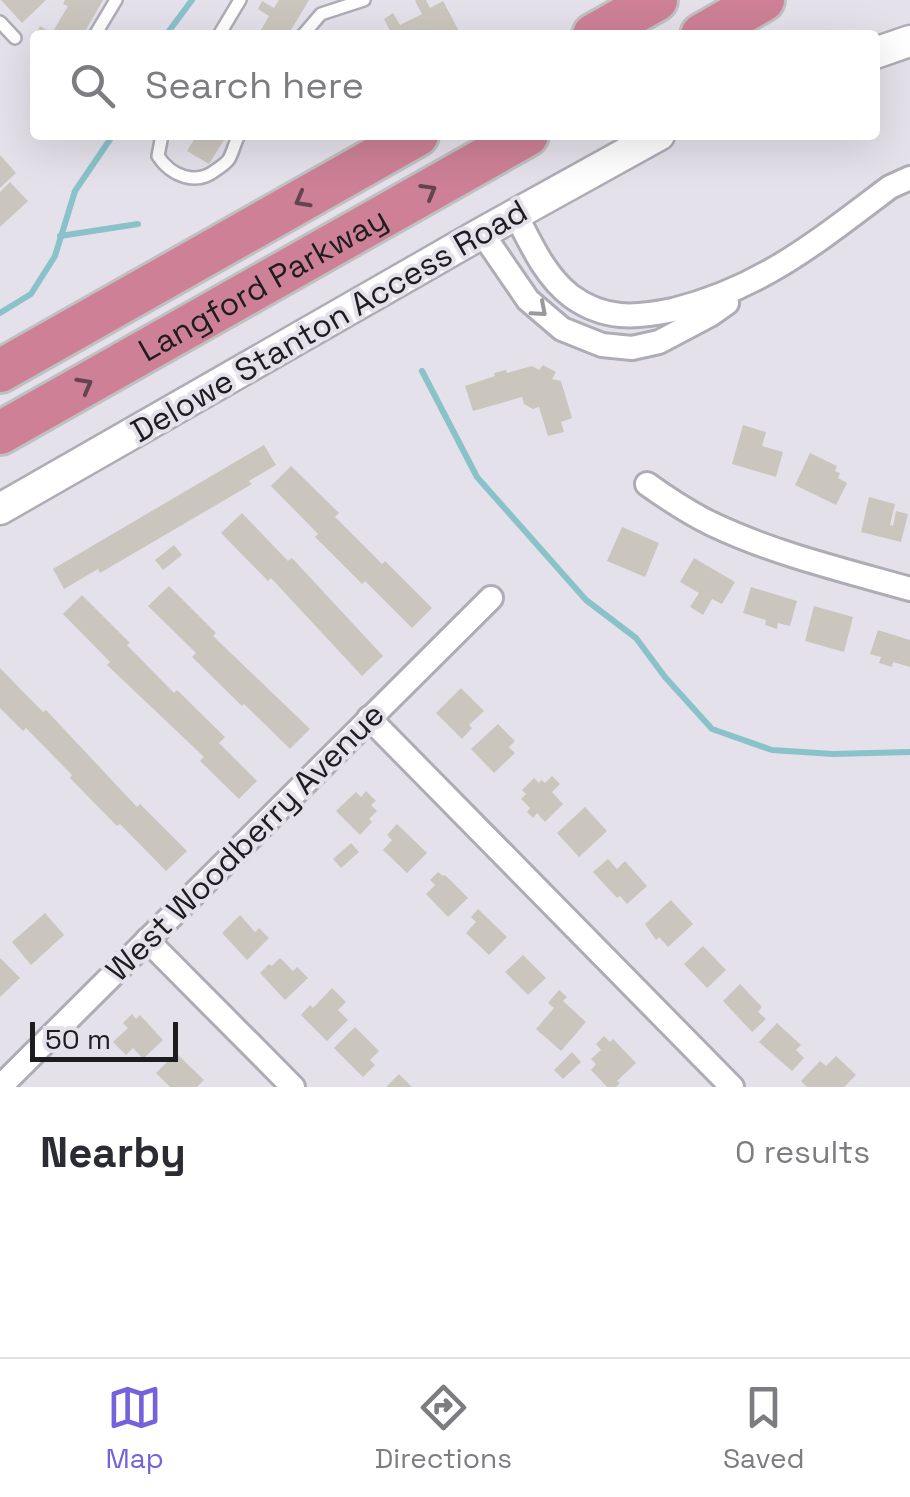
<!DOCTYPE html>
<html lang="en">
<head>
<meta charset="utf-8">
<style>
	:root { --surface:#fff; --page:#f2f2f3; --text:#2b2b33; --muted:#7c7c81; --line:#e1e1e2; --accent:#7262dc }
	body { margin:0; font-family:"Space Grotesk",sans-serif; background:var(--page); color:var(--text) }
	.scale { position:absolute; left:30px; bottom:25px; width:148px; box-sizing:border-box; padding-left:10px; border:5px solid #1d1d20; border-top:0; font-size:28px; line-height:35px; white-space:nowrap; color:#1d1d20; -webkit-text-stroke:8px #e4e1ea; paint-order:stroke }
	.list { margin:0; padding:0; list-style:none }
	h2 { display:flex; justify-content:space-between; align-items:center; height:130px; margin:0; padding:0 40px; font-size:42px }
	h2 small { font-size:32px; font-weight:400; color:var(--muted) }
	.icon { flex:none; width:55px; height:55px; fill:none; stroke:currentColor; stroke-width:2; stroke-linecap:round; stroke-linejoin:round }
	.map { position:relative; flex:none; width:910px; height:1087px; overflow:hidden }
	.search { position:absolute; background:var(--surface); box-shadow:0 10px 40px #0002; left:30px; right:30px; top:30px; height:110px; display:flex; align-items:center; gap:25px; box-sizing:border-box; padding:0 35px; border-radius:10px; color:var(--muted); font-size:38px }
	.sheet { height:270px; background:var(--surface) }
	nav { display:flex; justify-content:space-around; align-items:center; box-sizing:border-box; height:140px; border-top:2px solid var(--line); background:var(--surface); font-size:28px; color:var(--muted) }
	nav a { display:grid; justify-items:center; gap:5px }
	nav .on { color:var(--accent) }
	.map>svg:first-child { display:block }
</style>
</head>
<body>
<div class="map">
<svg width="910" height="1087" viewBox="0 0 910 1087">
	<rect width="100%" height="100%" fill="#e4e1ea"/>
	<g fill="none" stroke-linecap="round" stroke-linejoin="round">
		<g stroke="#8ac2ca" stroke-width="6">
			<polyline points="166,35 192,0"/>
			<polyline points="60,236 138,224"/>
			<polyline points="0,313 31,294 55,256 75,191 113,135"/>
			<polyline points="422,371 477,477 586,600 636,638 665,677 712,729 772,750 833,754 910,752"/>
		</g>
	</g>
	<g fill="#cbc6bd">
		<polygon points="1,0 46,0 22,23"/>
		<polygon points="65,0 103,0 83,35 35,35 40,26 52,33 68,6 63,4"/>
		<polygon points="279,0 309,0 288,35 258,35 269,16 258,9 262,1 274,8"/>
		<polygon points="417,0 426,0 430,8 443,1 460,33 392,35 384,19 393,13 400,25 422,14 415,1"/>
		<polygon points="197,135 227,135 209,164 187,151"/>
		<polygon points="0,155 16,173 0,188"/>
		<polygon points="10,182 28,201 0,227 0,192"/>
		<polygon points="543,365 556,372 552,379 561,381 572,418 561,422 564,432 548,436 539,407 533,409 524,404 522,397 473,411 465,386 495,376 494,373 506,370 507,373 532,366 539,370"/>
		<polygon points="743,425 766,432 762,446 783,452 776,477 732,464"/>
		<polygon points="264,445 276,465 249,481 252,484 100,573 98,569 64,589 53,569"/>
		<polygon points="810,453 837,466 835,471 840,473 838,478 847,483 836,505 795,485"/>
		<polygon points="291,466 339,513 335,517 382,564 385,561 432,608 412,628 365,581 362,584 315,537 318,534 271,486"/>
		<polygon points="869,497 895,504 890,525 893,526 896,511 908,514 901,542 861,532"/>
		<polygon points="242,513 288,561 292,558 383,656 362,676 271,578 268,581 221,533"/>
		<polygon points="622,527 659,543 645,577 607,561"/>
		<polygon points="174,545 182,555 163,570 155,560"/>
		<polygon points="694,558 735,582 722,604 712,599 703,615 690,607 699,593 680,582"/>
		<polygon points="169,586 216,633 213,636 310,729 290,749 244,704 242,706 192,657 196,653 148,606"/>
		<polygon points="751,587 797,601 790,626 778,623 777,629 765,625 766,620 743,613"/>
		<polygon points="82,595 130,643 127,645 174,693 177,690 225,737 219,743 257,781 239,799 200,761 204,757 107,665 110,662 63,614"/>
		<polygon points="814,606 853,617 844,652 805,641"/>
		<polygon points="878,630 910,640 910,667 893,662 892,667 879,663 881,657 870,654"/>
		<polygon points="0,668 43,712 46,710 137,807 140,804 187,851 166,871 120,824 117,826 70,778 72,775 26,728 23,731 0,708"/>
		<polygon points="461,688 484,711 469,725 472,728 462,739 436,713"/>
		<polygon points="498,724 515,741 509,747 515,753 494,773 471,749"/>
		<polygon points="552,776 560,784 552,792 563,804 545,822 537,813 533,818 527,812 530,808 521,799 526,794 522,790 534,778 539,783 541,780 545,783"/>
		<polygon points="366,791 376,801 371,805 377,811 369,819 372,822 360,835 336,811 356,792 361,797"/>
		<polygon points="585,807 607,831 579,857 557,833"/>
		<polygon points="397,824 427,853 407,873 383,850 392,840 387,835"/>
		<polygon points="351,843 359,852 341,868 333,859"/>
		<polygon points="608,859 617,869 625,861 647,886 627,904 620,896 617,898 593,872"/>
		<polygon points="438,872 443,876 445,875 468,898 448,917 426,894 435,885 430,880"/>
		<polygon points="671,900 693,924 668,947 659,937 656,940 645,924"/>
		<polygon points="478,909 507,937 489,955 466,933 476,922 471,917"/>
		<polygon points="45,913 64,935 31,965 12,942"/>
		<polygon points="240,915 255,932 259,928 269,938 247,960 222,933"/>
		<polygon points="703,946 726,970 707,988 684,964"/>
		<polygon points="523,955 546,978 528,995 505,972"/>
		<polygon points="0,958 20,978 0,997"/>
		<polygon points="280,958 293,971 297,967 308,978 285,1000 260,973 269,964 272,966"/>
		<polygon points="740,984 762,1007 758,1012 766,1019 752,1032 723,1001"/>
		<polygon points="332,988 346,1002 338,1010 348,1020 327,1041 301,1015 310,1005 313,1008"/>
		<polygon points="559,990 567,997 563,1001 586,1022 561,1051 536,1029 554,1008 548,1003"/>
		<polygon points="132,1014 136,1019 140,1015 163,1040 143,1059 133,1048 126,1055 113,1042 128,1028 123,1023"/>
		<polygon points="777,1023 801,1045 796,1050 804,1058 792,1071 759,1042"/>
		<polygon points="355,1027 379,1051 370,1060 375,1065 363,1077 334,1048"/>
		<polygon points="604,1036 610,1042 613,1039 636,1063 617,1081 620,1083 616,1087 607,1087 591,1070 596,1064 591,1059 601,1050 596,1044"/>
		<polygon points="572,1052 581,1062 563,1079 554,1070"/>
		<polygon points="176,1053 204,1080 197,1087 170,1087 156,1073"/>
		<polygon points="836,1056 856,1075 844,1087 807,1087 801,1081 820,1061 826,1066"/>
		<polygon points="399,1074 412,1087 386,1087"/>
	</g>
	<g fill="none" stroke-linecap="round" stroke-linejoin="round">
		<defs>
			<g id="service">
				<polyline points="0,22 15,38"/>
				<polyline points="95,35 116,0"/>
				<polyline points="219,35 240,0"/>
				<polyline points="303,35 321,14 364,0"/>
				<path d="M162,135L158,156C171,176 196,186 216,170C219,168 227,162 229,159C233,152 235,142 239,135"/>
			</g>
			<g id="minor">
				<path d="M516,215C531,244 545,276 571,296C604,320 635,318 673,310C762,288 818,241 890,187L910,178"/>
				<polyline points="482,233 528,300 562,329 602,345 632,348 659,342 710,315 727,303"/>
				<path d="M647,484C668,499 689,513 712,524C775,554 843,570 910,589"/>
				<polyline points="369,718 732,1087"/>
				<polyline points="147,940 293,1087"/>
				<polyline points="0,1087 491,598"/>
			</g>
			<g id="tertiary">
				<polyline points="875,53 910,41"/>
				<polyline points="0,509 482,233 659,135"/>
			</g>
			<g id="motorway">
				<polyline points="594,35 656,0"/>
				<polyline points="702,35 763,0"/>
				<polyline points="0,371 417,135"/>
				<path id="s1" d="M0,433L527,135"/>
			</g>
		</defs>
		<use href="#service" stroke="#aeacb5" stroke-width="16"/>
		<use href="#minor" stroke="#aeacb5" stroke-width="28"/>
		<use href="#tertiary" stroke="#aeacb5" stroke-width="35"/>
		<use href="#motorway" stroke="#c0c0c1" stroke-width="48"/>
		<use href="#service" stroke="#fff" stroke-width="11"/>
		<use href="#minor" stroke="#fff" stroke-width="22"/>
		<use href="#tertiary" stroke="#fff" stroke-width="30"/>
		<use href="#motorway" stroke="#cd8096" stroke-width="42"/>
	</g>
	<defs><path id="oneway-chevron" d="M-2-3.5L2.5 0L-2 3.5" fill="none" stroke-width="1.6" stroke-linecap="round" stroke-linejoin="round" transform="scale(2.5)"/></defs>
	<g stroke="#63454f">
		<use href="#oneway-chevron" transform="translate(429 191) rotate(-30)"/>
		<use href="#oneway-chevron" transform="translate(302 200) rotate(151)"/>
		<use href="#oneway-chevron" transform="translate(85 385) rotate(-29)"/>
	</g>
	<use stroke="#99999b" href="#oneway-chevron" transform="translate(540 310) rotate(41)"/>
	<g text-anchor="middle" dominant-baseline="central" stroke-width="8" stroke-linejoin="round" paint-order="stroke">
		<g font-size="32" fill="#1d1d20" stroke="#e4e1ea">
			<text stroke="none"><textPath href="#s1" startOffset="302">Langford Parkway</textPath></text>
			<text transform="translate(329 321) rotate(-30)">Delowe Stanton Access Road</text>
			<text transform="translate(245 842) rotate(-45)">West Woodberry Avenue</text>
		</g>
	</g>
</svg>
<div class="scale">50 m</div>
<div class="search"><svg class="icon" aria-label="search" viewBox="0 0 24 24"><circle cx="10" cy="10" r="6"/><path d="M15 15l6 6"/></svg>Search here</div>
</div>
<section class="sheet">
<h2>Nearby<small>0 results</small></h2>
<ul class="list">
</ul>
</section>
<nav>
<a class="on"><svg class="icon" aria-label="map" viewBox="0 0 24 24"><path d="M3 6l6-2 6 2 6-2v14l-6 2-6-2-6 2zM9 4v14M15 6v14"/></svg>Map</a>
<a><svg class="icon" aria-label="directions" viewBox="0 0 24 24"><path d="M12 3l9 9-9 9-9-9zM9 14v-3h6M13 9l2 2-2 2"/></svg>Directions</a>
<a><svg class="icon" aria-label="saved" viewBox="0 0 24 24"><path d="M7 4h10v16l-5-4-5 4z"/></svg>Saved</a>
</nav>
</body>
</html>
